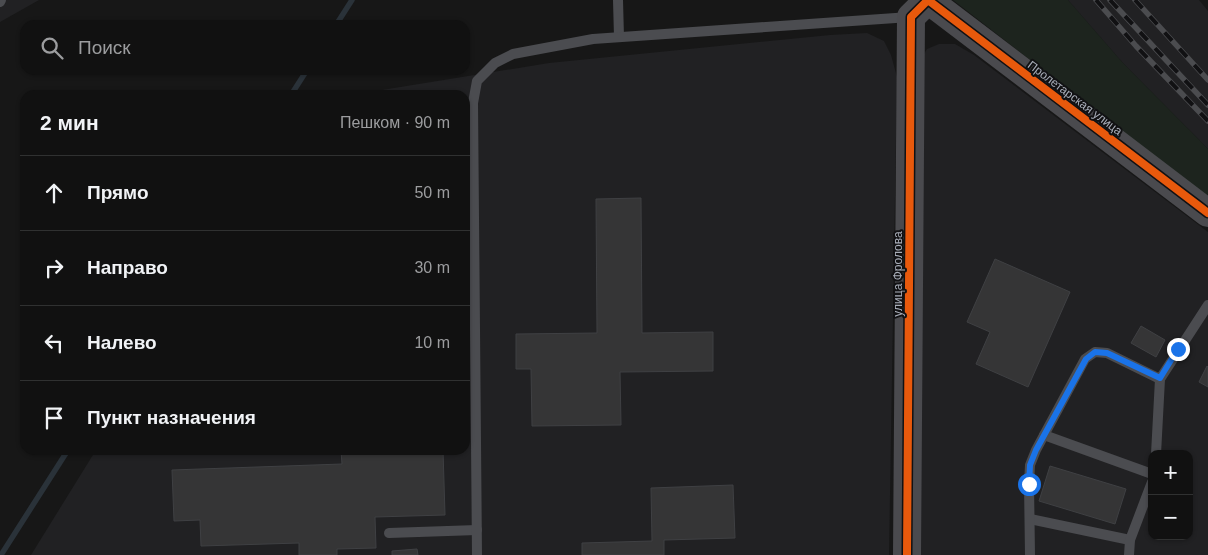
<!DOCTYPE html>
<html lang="ru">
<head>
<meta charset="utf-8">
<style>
	:root { --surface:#111; --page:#1a1a1a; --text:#f1f3f6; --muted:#9c9d9f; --line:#303131 }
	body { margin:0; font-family:Arial,sans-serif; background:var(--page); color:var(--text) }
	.controls { position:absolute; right:15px; bottom:15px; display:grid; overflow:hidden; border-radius:10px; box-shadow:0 1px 4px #0004 }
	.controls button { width:45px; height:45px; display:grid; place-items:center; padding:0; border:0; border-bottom:1px solid var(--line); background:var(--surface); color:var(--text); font:25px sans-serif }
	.stop { position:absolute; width:15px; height:15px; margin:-11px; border:4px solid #1a73e8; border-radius:50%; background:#fff }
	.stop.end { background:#1a73e8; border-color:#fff; box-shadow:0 1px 5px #0008 }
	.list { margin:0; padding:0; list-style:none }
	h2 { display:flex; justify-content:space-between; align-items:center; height:65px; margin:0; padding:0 20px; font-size:21px }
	h2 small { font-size:16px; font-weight:400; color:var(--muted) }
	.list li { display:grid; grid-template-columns:32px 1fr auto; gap:15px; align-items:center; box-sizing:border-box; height:75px; padding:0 20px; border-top:1px solid var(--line) }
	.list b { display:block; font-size:19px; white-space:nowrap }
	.list em { font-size:16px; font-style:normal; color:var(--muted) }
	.icon { flex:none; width:28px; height:28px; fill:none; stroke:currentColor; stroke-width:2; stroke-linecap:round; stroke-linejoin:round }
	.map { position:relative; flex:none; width:1208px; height:555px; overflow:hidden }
	.search { position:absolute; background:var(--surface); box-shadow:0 1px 4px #0004; left:20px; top:20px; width:450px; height:55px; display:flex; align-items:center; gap:12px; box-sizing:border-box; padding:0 18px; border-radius:15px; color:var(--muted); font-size:19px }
	.panel { position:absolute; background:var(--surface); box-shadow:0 1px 4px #0004; left:20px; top:90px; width:450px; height:365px; border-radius:15px }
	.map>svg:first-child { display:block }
</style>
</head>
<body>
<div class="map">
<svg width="1208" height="555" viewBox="0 0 1208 555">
	<rect width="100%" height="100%" fill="#171717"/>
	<g fill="#212123" fill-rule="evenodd">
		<polygon points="0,0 39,0 0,22"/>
		<polygon points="1068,0 1199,0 1208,11 1208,149 1122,62"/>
		<polygon points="867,33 884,41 891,55 897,77 889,555 31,555 96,450 465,450 465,95 351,95 549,63 830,35"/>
		<path d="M939,44H955L974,55L1208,232V555H915L919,63L927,49ZM1152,454H1189V536H1152Z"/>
	</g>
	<polygon fill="#1d241e" points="953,0 1068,0 1122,62 1208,149 1208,198"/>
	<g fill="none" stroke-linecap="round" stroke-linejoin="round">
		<g stroke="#2a3239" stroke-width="5.5">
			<polyline points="336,25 352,0"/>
			<polyline points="291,95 307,70"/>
			<polyline points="1,555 68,450"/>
		</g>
	</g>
	<g fill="#353536" stroke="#3f4043">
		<polygon points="641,198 642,333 713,332 713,371 620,372 621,425 532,426 531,369 516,369 516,334 597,333 596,199"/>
		<polygon points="995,259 1070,292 1028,387 976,364 990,332 967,322"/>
		<polygon points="1141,326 1165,340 1156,357 1131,343"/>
		<polygon points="1207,366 1208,367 1208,387 1199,382"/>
		<polygon points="341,450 443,450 445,515 375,517 376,548 337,549 337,555 299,555 299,543 201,546 200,520 174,521 172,470 342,464"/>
		<polygon points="1050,466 1126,489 1115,524 1039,501"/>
		<polygon points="733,485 735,538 664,540 664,555 582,555 582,543 652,541 651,488"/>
		<polygon points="417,549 418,555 392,555 392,551"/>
	</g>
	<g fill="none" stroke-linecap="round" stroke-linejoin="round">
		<g stroke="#4b4c50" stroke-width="10">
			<polyline points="618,0 619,37"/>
			<polyline points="0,2 1,0"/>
			<polyline points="1044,435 1152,474"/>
			<polyline points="1156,454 1160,379 1208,305"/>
			<polyline points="1030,519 1130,540"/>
			<polyline points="389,533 477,530"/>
			<polyline points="477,555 473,103 477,81 495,63 513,54 593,39 910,17"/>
			<polyline points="1030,555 1029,484 1030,465 1036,450 1085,359 1095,352 1107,353 1160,379"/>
			<polyline points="1129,555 1130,540 1152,482"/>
		</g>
		<g stroke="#4a4a4e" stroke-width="28">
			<polyline points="928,0 1208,213"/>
			<polyline points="907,555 911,17 928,0"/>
		</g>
		<defs>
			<g id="rail">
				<polyline points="1096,0 1136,46 1208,121"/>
				<polyline points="1110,0 1208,105"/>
				<polyline points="1135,0 1208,80"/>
			</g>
		</defs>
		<use href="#rail" stroke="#4b4c4f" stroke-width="5.5"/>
		<use href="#rail" stroke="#111113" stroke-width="4" stroke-dasharray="11" stroke-linecap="butt"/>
		<defs>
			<g id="cycleway">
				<polyline points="928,0 1208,213"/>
				<polyline points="907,555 911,17 928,0"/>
			</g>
		</defs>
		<use href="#cycleway" stroke="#111113" stroke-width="11"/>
		<use href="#cycleway" stroke="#e8590c" stroke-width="8"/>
	</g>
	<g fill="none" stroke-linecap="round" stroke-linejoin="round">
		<polyline stroke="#1a73e8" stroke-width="6" points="1029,484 1030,465 1036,450 1086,359 1095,352 1107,353 1160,378 1178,349"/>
	</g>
	<g text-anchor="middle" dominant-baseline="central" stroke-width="4" stroke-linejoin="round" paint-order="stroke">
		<g font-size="12" fill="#a8adb8" stroke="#111113">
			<text transform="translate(1075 98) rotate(37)">Пролетарская улица</text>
			<text transform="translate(898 274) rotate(-90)">улица Фролова</text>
		</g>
	</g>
</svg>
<div class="controls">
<button>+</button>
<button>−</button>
</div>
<div class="stop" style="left:1029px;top:484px"></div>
<div class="stop end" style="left:1178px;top:349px"></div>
<div class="search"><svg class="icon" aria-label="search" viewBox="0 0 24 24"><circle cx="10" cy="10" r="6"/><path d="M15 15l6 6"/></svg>Поиск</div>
<section class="panel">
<h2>2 мин<small>Пешком · 90 m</small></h2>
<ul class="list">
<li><svg class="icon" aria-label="ahead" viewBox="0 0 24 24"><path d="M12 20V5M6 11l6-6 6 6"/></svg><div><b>Прямо</b></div><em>50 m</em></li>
<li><svg class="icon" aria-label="right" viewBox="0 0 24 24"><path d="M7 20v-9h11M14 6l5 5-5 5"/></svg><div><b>Направо</b></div><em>30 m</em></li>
<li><svg class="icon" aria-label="left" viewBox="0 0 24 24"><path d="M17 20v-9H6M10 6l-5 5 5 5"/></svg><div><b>Налево</b></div><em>10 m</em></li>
<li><svg class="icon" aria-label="arrive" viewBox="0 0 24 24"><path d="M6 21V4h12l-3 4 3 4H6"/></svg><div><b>Пункт назначения</b></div></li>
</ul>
</section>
</div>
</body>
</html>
